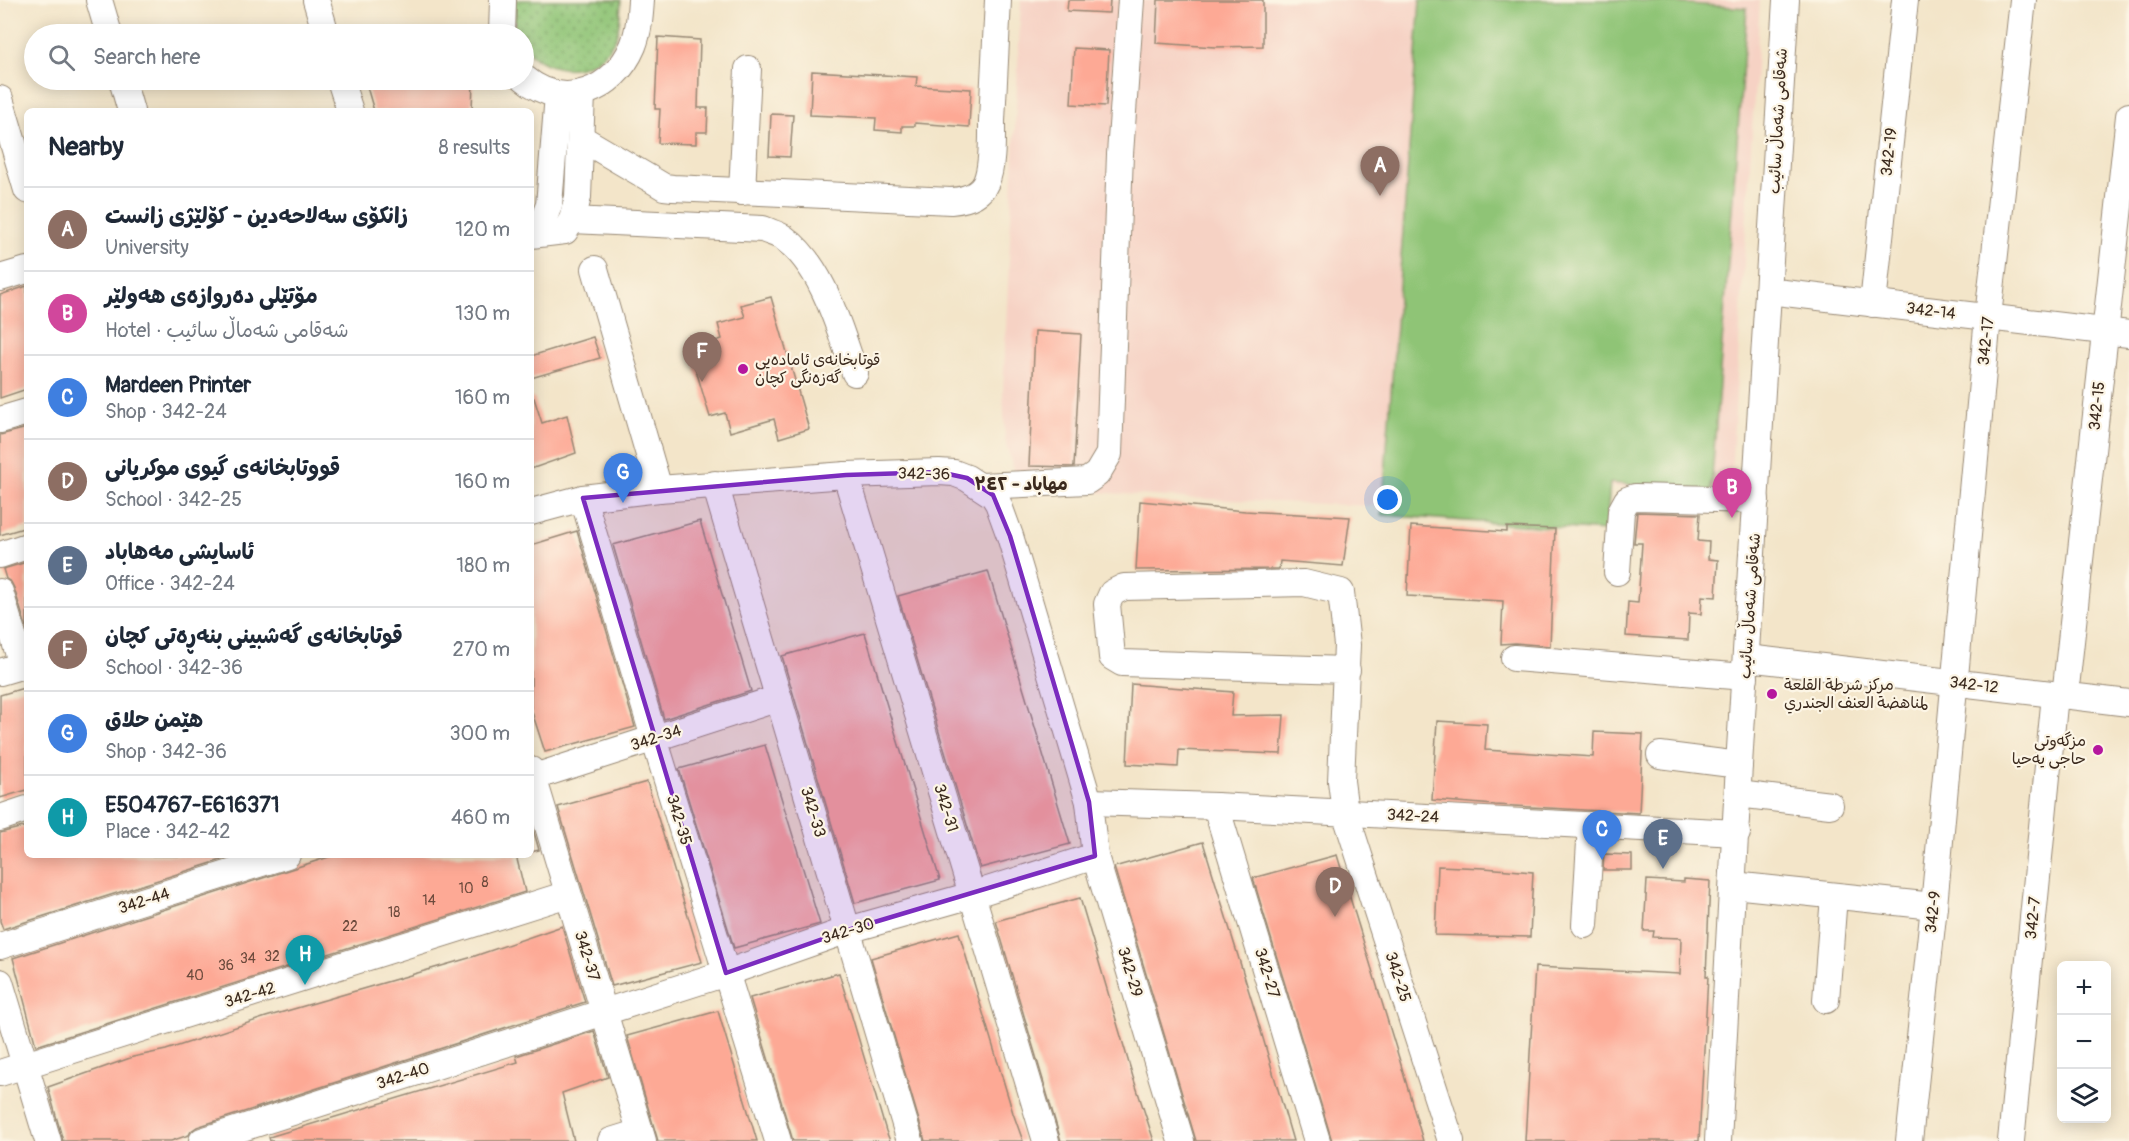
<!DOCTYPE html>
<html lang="en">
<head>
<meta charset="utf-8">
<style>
	:root { --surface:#fff; --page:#f2f2f3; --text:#1f2937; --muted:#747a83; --line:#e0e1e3; --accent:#b45309 }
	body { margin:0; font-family:Pangolin,"Playpen Sans Arabic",sans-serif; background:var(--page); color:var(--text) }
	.controls { position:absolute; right:18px; bottom:18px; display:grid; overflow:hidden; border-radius:9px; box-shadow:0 3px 15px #0003 }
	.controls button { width:54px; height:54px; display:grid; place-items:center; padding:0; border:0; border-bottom:2px solid var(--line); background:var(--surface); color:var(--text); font:30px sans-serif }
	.you { position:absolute; left:1388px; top:500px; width:21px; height:21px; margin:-15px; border:4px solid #fff; border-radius:50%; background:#1a73e8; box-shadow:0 0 0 9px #1a73e833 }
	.badge { display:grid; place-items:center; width:39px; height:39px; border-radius:50%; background:var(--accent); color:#fff; font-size:20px; font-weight:700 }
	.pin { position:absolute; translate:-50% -50px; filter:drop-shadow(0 2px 3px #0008) }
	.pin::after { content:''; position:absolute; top:32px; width:21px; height:18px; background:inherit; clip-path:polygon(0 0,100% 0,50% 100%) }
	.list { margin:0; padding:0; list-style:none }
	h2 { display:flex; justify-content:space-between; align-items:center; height:78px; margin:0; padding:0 24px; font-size:26px }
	h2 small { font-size:20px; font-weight:400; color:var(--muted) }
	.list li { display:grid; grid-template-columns:39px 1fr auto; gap:18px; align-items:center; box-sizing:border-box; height:84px; padding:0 24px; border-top:2px solid var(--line) }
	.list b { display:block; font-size:22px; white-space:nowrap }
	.list p { margin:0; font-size:20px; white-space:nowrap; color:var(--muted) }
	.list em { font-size:20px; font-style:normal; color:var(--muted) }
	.icon { flex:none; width:33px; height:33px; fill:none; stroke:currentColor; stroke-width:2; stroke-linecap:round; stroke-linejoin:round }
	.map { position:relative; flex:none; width:2129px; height:1141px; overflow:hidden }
	.search { position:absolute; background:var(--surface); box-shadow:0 3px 15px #0003; left:24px; top:24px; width:510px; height:66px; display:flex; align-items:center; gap:15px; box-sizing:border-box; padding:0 21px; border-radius:33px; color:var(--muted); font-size:22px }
	.panel { position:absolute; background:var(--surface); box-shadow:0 3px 15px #0003; left:24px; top:108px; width:510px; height:750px; border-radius:9px }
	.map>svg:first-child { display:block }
</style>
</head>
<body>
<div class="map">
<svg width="2129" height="1141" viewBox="0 0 2129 1141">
	<defs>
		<pattern id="grass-dots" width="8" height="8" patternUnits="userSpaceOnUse" patternTransform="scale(1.5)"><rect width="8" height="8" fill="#8fc476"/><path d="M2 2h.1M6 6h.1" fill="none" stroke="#769f60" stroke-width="1.8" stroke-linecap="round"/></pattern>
	</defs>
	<rect width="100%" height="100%" fill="#fcf5e5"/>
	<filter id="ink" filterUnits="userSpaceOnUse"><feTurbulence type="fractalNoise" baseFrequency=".0167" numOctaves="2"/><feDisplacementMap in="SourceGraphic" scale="12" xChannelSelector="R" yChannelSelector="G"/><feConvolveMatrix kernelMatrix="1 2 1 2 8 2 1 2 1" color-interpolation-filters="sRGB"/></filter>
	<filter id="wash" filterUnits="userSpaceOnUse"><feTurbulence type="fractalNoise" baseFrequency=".008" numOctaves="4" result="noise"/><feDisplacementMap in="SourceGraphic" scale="24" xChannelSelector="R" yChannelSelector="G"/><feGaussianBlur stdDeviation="1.35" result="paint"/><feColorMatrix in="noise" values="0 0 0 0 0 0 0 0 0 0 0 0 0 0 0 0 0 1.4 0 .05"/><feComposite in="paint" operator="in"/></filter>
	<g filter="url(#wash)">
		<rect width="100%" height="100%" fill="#f3e5c9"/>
		<polygon fill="#f6d2c4" points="1021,0 1760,0 1730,492 1610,487 1601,524 1373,506 1184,498 1018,487 1005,440 1003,392"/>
		<path fill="url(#grass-dots)" stroke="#65774a" stroke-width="1.5" d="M514,0H621C620,14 620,29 614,41C595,77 547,76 524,47V34H517L514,23Z"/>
		<polygon fill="#8fc476" stroke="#65774a" stroke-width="1.5" points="1420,0 1632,0 1747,8 1711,491 1610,483 1606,531 1382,515"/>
		<g id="blocks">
			<g fill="#fda995">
				<polygon points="1068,0 1110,0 1109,13 1067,11"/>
				<polygon points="1158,0 1263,0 1263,46 1215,47 1156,43"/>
				<polygon points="658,37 700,40 698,108 708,108 707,132 696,132 696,144 658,143 660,109 655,109"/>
				<polygon points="1074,48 1109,50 1106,106 1071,104"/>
				<polygon points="812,71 917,77 916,86 971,89 969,127 915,123 915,126 902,126 902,132 875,130 876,118 810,115"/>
				<polygon points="365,80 473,80 472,111 374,111"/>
				<polygon points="771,114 793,115 790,157 769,156"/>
				<polygon points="27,286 27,389 0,398 0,295"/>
				<polygon points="771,297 809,429 779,438 774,419 730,432 725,413 710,417 695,367 718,360 712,342 722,339 718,324 745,317 741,305"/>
				<polygon points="1035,331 1081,334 1074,467 1029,466"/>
				<polygon points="593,337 600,358 531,378 531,356"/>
				<polygon points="531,398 534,398 542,423 567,415 576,453 531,469"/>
				<polygon points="27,428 27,527 0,535 0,435"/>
				<polygon points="1140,501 1245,511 1350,517 1343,566 1280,561 1279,569 1136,570"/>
				<polygon points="1637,512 1700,514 1698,541 1709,542 1708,559 1718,560 1716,597 1702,596 1701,614 1689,613 1688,640 1626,636 1628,602 1638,603 1642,543 1634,543"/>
				<polygon points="700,521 751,691 664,719 613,545"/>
				<polygon points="1411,526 1507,532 1507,527 1555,529 1550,646 1515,643 1501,644 1503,601 1407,596"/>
				<polygon points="577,531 635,727 545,752 531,709 531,545"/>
				<polygon points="27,562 27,630 14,588 11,582 6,579 3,569"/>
				<polygon points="988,571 1070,844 980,868 898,596"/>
				<polygon points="865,633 940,880 855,903 782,656"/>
				<polygon points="1131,684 1233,692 1231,716 1284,715 1281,754 1179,750 1178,767 1127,764"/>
				<polygon points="27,687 27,790 0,798 0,695"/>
				<polygon points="1437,721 1487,724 1485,750 1593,757 1594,732 1643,734 1639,813 1495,805 1432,800"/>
				<polygon points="765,745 820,924 734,948 679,769"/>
				<polygon points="647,782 702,962 612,986 558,807"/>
				<polygon points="531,822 539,850 531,852"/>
				<polygon points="27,826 27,855 234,856 3,929 0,921 0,833"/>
				<polygon points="1203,842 1258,1021 1293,1141 1196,1141 1114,867"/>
				<polygon points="1604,854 1632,855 1632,870 1603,870"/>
				<polygon points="335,855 516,855 525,892 36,1046 13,958"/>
				<polygon points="1337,855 1399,1058 1423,1141 1332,1141 1253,878"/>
				<polygon points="1438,866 1484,868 1533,872 1530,937 1435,935"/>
				<polygon points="1684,879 1710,881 1706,976 1708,976 1699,1141 1525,1141 1535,967 1680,974 1681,938 1653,937 1654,931 1644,931 1647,880 1684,882"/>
				<polygon points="1080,898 1133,1077 1154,1141 1061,1141 996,921"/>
				<polygon points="562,926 585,1002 197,1127 191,1131 189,1135 171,1141 63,1141 48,1087 133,1057 166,1050 266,1017 469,958"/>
				<polygon points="959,933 1013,1113 1023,1141 925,1141 871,958"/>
				<polygon points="839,973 886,1131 890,1141 793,1141 750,998"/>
				<polygon points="718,1011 757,1141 658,1141 627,1036"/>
				<polygon points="594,1031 608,1077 562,1093 574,1141 270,1141 269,1137 518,1062 516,1056"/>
			</g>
		</g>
	</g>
	<g filter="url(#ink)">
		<use href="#blocks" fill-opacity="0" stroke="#978874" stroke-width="1.5"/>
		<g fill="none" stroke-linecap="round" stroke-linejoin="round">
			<defs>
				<g id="minor">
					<polyline points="99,0 109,34"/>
					<polyline points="316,0 326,34"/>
					<polyline points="502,34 503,0"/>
					<path d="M524,78C564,112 614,91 633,46C639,31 640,15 641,0"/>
					<polyline points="122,80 131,111"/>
					<polyline points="340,80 350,111"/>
					<polyline points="0,99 27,190"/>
					<path d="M581,138L654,181L664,187L673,188L951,201C964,200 980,196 986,182C993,166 992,139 992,121C994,81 996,40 998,0"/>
					<polyline points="742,192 748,69"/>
					<path d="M572,220L763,229C769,232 778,234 784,238C824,267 839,329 855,373"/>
					<polyline points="531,234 542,223 549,205 558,95"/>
					<polyline points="531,235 565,231 572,220 578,197 582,94"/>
					<polyline points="595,269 659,489"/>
					<polyline points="0,278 27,270"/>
					<polyline points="1768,291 2129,334"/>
					<polyline points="1873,304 1905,0"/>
					<polyline points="0,420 27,412"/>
					<polyline points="846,475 1046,1141"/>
					<polyline points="715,484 910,1141"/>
					<polyline points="981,486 1087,481 1097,474 1109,454 1120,154 1131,0"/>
					<polyline points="583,498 654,738 778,1141"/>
					<polyline points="531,512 583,498 659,489 846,475 939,472 954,473 967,478 993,495 998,503 1010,536 1089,802 1095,856 1181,1141"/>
					<polyline points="0,555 27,546"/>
					<polyline points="1617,572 1621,511 1627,500 1635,497 1756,500"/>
					<polyline points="0,592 22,665"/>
					<polyline points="1514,658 1745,677"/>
					<polyline points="1747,658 2129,703"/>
					<polyline points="1347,670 1122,663 1112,657 1107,604 1112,593 1124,587 1304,583 1341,592 1347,645 1341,781 1345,812 1451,1141"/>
					<polyline points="0,672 27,664"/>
					<polyline points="2065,696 2129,116"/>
					<polyline points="1660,755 1739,765"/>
					<polyline points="531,770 643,1141"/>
					<polyline points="531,778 779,698"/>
					<polyline points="1738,794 1830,805"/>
					<polyline points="1089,802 1216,806 1737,833"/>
					<polyline points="1216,806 1317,1141"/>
					<polyline points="0,818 27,809"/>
					<polyline points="1733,885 1934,906"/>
					<polyline points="1585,925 1591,825"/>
					<polyline points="0,946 287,855"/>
					<polyline points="0,982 48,1141"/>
					<polyline points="1826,1000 1834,896"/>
					<polyline points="0,1073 568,894"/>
					<polyline points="202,1141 726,973 848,930 972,895 1095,856"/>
					<polyline points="611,1141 640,1132"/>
					<polyline points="1718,1141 1739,765 1786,0"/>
					<polyline points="1909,1141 1934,906 1988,317 2023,0"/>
					<polyline points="2011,1141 2055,695"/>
				</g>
			</defs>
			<use href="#minor" stroke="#978874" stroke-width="28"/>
			<use href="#minor" stroke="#fff" stroke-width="26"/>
		</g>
	</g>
	<path fill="#7b2cbf" fill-opacity="0.2" stroke="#7b2cbf" stroke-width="4.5" stroke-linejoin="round" d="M939,472L967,478L993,495L1010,536L1089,802L1095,856L848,930L726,973L583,498L846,475Z"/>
	<g fill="#b5179e" stroke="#fcf5e5" stroke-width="2">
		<circle cx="743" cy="369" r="6"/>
		<circle cx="1772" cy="694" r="6"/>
		<circle cx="2098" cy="750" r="6"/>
	</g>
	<g text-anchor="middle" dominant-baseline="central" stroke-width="4.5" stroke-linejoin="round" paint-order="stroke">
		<g font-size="14" fill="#6c4a3c">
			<text x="485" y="882">8</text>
			<text x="466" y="888">10</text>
			<text x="429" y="900">14</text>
			<text x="394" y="912">18</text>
			<text x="350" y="926">22</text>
			<text x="272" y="956">32</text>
			<text x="248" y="958">34</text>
			<text x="226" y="965">36</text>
			<text x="195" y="975">40</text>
		</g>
		<g font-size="16" fill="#3b2a1e" stroke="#fcf5e5">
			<text transform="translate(1778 121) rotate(-87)">شەقامی شەماڵ سائیب</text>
			<text transform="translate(1889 152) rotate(-84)">342-19</text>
			<text transform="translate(1931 311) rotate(7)">342-14</text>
			<text transform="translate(1986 341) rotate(-84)">342-17</text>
			<text transform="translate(2097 406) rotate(-84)">342-15</text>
			<text transform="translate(924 474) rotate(1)">342-36</text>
			<text transform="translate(1750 606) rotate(-86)">شەقامی شەماڵ سائیب</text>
			<text transform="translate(1974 685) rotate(7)">342-12</text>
			<text transform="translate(656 738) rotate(-18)">342-34</text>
			<text transform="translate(946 808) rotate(73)">342-31</text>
			<text transform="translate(813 812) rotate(73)">342-33</text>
			<text transform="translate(1413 816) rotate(3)">342-24</text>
			<text transform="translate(679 820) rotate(73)">342-35</text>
			<text transform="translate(144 901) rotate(-18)">342-44</text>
			<text transform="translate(1933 912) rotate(-84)">342-9</text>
			<text transform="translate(2033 918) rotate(-84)">342-7</text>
			<text transform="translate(848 931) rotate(-17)">342-30</text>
			<text transform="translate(587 956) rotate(73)">342-37</text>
			<text transform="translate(1130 972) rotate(73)">342-29</text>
			<text transform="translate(1267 973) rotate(73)">342-27</text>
			<text transform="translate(1398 977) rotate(72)">342-25</text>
			<text transform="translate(250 995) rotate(-17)">342-42</text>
			<text transform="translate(403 1076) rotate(-18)">342-40</text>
		</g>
		<g font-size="16" fill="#3b2a1e" stroke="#fcf5e5" text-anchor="start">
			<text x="755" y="360">قوتابخانەی ئامادەیی<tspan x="755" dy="18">گەزەنگی کچان</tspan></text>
			<text x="1784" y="685">مركز شرطة القلعة<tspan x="1784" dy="18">لمناهضة العنف الجندري</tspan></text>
			<text x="2086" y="741" text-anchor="end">مزگەوتی<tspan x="2086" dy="18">حاجی یەحیا</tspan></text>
		</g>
		<g font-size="18" font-weight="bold" fill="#3b2a1e" stroke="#fcf5e5">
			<text x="1021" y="484">مهاباد - ٣٤٢</text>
		</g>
	</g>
</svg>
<div class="controls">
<button>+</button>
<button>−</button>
<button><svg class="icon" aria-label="layers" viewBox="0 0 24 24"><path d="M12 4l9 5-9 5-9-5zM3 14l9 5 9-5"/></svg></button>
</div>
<div class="you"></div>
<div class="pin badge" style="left:1380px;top:196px;background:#8d6e63">A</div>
<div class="pin badge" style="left:1732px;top:518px;background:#d1479c">B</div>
<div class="pin badge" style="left:1602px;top:860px;background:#3f7fe0">C</div>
<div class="pin badge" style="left:1335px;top:917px;background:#8d6e63">D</div>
<div class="pin badge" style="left:1663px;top:869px;background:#5c6f8a">E</div>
<div class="pin badge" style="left:702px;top:382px;background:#8d6e63">F</div>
<div class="pin badge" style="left:623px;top:503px;background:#3f7fe0">G</div>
<div class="pin badge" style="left:305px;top:985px;background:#0f9aa8">H</div>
<div class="search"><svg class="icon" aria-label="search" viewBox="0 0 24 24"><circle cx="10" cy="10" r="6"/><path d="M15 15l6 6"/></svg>Search here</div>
<section class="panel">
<h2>Nearby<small>8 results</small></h2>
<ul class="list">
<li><span class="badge" style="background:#8d6e63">A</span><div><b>زانکۆی سەلاحەدین - کۆلێژی زانست</b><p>University</p></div><em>120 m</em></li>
<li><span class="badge" style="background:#d1479c">B</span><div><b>مۆتێلی دەروازەی هەولێر</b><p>Hotel · شەقامی شەماڵ سائیب</p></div><em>130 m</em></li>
<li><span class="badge" style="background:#3f7fe0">C</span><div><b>Mardeen Printer</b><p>Shop · 342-24</p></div><em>160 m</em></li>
<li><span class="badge" style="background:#8d6e63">D</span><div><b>قووتابخانەی گيوی موكريانی</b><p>School · 342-25</p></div><em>160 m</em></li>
<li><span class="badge" style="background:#5c6f8a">E</span><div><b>ئاسایشی مەهاباد</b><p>Office · 342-24</p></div><em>180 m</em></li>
<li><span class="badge" style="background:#8d6e63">F</span><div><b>قوتابخانەی گەشبینی بنەڕەتی کچان</b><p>School · 342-36</p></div><em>270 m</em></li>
<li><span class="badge" style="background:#3f7fe0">G</span><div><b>هێمن حلاق</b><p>Shop · 342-36</p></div><em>300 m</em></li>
<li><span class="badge" style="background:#0f9aa8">H</span><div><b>E504767-E616371</b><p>Place · 342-42</p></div><em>460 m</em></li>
</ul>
</section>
</div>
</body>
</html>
